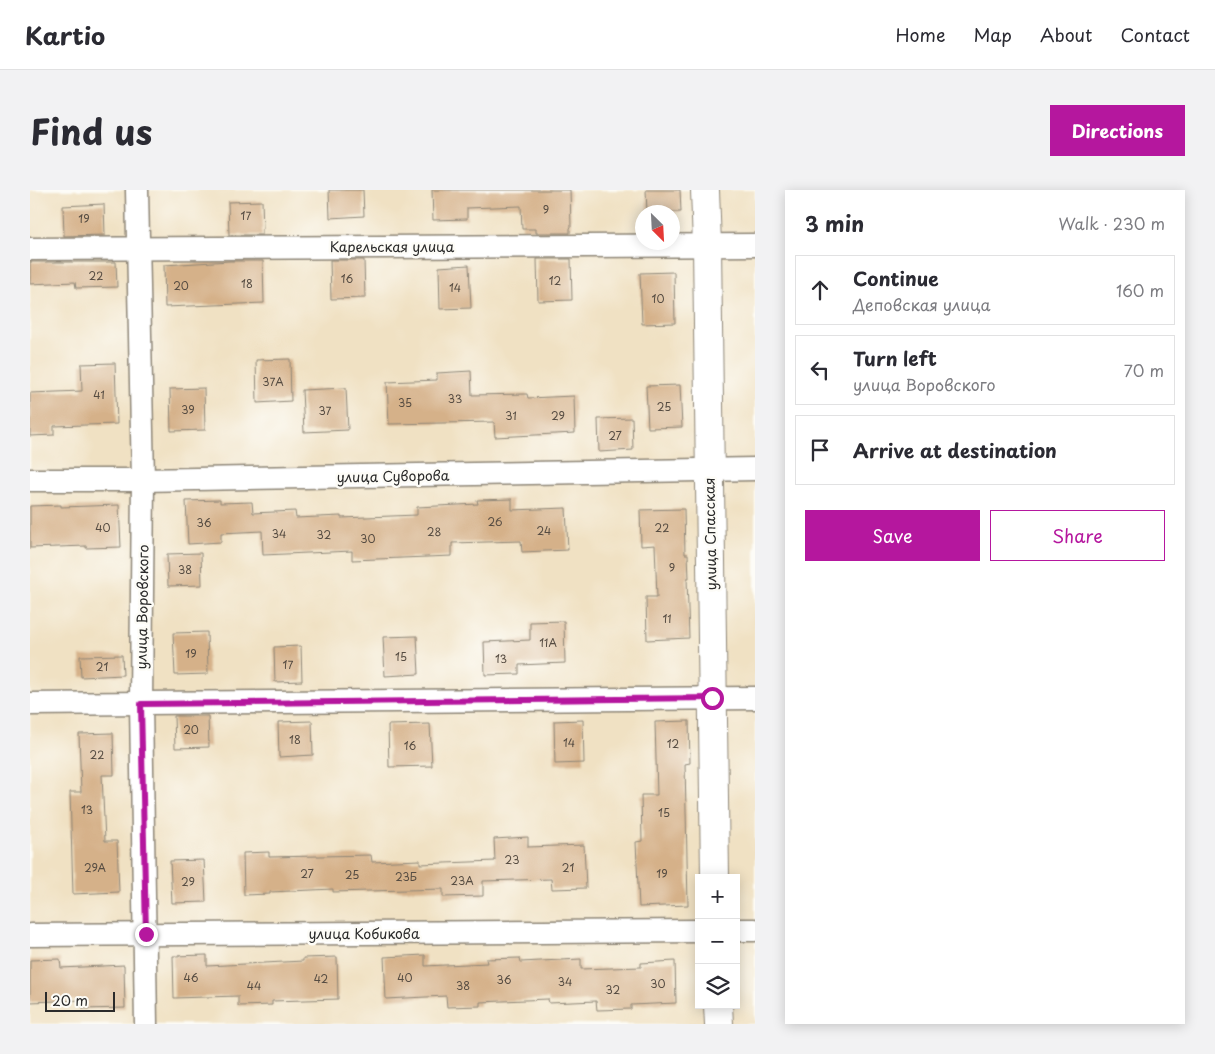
<!DOCTYPE html>
<html lang="en">
<head>
<meta charset="utf-8">
<style>
	:root { --surface:#fff; --page:#f2f2f3; --text:#2b2b33; --muted:#7c7c81; --line:#e1e1e2; --accent:#b5179e }
	body { margin:0; font-family:"Playpen Sans",sans-serif; background:var(--page); color:var(--text) }
	.controls { position:absolute; right:15px; bottom:15px; display:grid; overflow:hidden; border-radius:0px; box-shadow:0 2px 12px #0003 }
	.controls button { width:45px; height:45px; display:grid; place-items:center; padding:0; border:0; border-bottom:1px solid var(--line); background:var(--surface); color:var(--text); font:25px sans-serif }
	.compass { position:absolute; left:605px; top:15px; width:45px; height:45px; border-radius:50%; background:var(--surface); box-shadow:0 2px 12px #0003; rotate:156deg }
	.scale { position:absolute; left:15px; bottom:12px; width:70px; box-sizing:border-box; padding-left:5px; border:2px solid #2b2b2b; border-top:0; font-size:14px; line-height:18px; white-space:nowrap; color:#2b2b2b; -webkit-text-stroke:4px #fdfcf7; paint-order:stroke }
	.stop { position:absolute; width:15px; height:15px; margin:-11px; border:4px solid #b5179e; border-radius:50%; background:#fff }
	.stop.end { background:#b5179e; border-color:#fff; box-shadow:0 1px 5px #0008 }
	.list { margin:0; padding:0; list-style:none }
	h2 { display:flex; justify-content:space-between; align-items:center; height:65px; margin:0; padding:0 20px; font-size:21px }
	h2 small { font-size:16px; font-weight:400; color:var(--muted) }
	.list li { display:grid; grid-template-columns:32px 1fr auto; gap:15px; align-items:center; box-sizing:border-box; height:70px; margin:0 10px 10px; padding:0 10px; border:1px solid var(--line); border-radius:0px }
	.list b { display:block; font-size:19px; white-space:nowrap }
	.list p { margin:0; font-size:16px; white-space:nowrap; color:var(--muted) }
	.list em { font-size:16px; font-style:normal; color:var(--muted) }
	.actions { display:flex; gap:10px; padding:15px 20px }
	.actions a { flex:1; padding:11px 0; border:1px solid var(--accent); border-radius:0px; text-align:center; font-size:18px; color:var(--accent) }
	.actions .main { background:var(--accent); color:#fff }
	.icon { flex:none; width:28px; height:28px; fill:none; stroke:currentColor; stroke-width:2; stroke-linecap:round; stroke-linejoin:round }
	.map { position:relative; flex:none; width:725px; height:834px; overflow:hidden; border-radius:0px }
	header { display:flex; align-items:center; gap:30px; box-sizing:border-box; height:70px; padding:0 25px; background:var(--surface); border-bottom:1px solid var(--line) }
	header strong { font-size:24px }
	nav { display:flex; gap:28px; margin-inline-start:auto; font-size:18px }
	.intro { display:flex; align-items:center; justify-content:space-between; box-sizing:border-box; height:120px; padding:0 30px }
	h1 { margin:0; font-size:35px }
	.button { padding:12px 22px; border-radius:0px; background:var(--accent); color:#fff; font-size:18px; font-weight:700 }
	main { display:flex; gap:30px; padding:0 30px }
	aside { flex:1; background:var(--surface); border-radius:0px; box-shadow:0 2px 12px #0003 }
	.map>svg:first-child { display:block }
</style>
</head>
<body>
<header>
<strong>Kartio</strong>
<nav><a>Home</a><a>Map</a><a>About</a><a>Contact</a></nav>
</header>
<div class="intro"><h1>Find us</h1><a class="button">Directions</a></div>
<main>
<div class="map">
<svg width="725" height="834" viewBox="0 0 725 834">
	<rect width="100%" height="100%" fill="#fdfcf7"/>
	<filter id="ink" filterUnits="userSpaceOnUse"><feTurbulence type="fractalNoise" baseFrequency=".02" numOctaves="2"/><feDisplacementMap in="SourceGraphic" scale="10" xChannelSelector="R" yChannelSelector="G"/><feConvolveMatrix kernelMatrix="1 2 1 2 8 2 1 2 1" color-interpolation-filters="sRGB"/></filter>
	<filter id="wash" filterUnits="userSpaceOnUse"><feTurbulence type="fractalNoise" baseFrequency=".0096" numOctaves="4" result="noise"/><feDisplacementMap in="SourceGraphic" scale="20" xChannelSelector="R" yChannelSelector="G"/><feGaussianBlur stdDeviation="1.12" result="paint"/><feColorMatrix in="noise" values="0 0 0 0 0 0 0 0 0 0 0 0 0 0 0 0 0 1.4 0 .05"/><feComposite in="paint" operator="in"/></filter>
	<g filter="url(#wash)">
		<rect width="100%" height="100%" fill="#f0e1c3"/>
		<g id="blocks">
			<g fill="#d5b189">
				<polygon points="299,0 333,0 334,26 300,28"/>
				<polygon points="402,0 540,0 541,37 540,38 540,43 506,43 506,39 492,39 491,16 437,18 437,29 403,30"/>
				<polygon points="616,0 650,0 651,22 617,22"/>
				<polygon points="232,11 233,39 232,39 232,45 199,45 198,12"/>
				<polygon points="74,14 75,45 34,46 33,16"/>
				<polygon points="507,69 541,69 542,110 508,111"/>
				<polygon points="300,70 334,70 335,108 301,109"/>
				<polygon points="200,71 233,71 234,113 135,117 134,75"/>
				<polygon points="0,72 86,72 87,97 46,98 45,92 0,94"/>
				<polygon points="439,75 441,118 410,119 409,77"/>
				<polygon points="644,82 645,133 612,134 610,83"/>
				<polygon points="260,169 261,211 227,213 226,170"/>
				<polygon points="85,173 87,234 24,236 24,245 0,246 0,203 52,201 51,174"/>
				<polygon points="441,181 442,205 497,204 498,208 544,206 545,243 465,247 464,232 359,234 357,192 407,190 407,183"/>
				<polygon points="650,195 652,237 618,238 616,196"/>
				<polygon points="174,198 175,240 141,241 140,199"/>
				<polygon points="316,198 318,240 274,242 272,200"/>
				<polygon points="602,228 603,260 569,262 568,229"/>
				<polygon points="482,309 482,320 536,318 538,360 492,362 491,351 422,353 422,366 322,370 322,361 233,365 232,341 191,343 191,352 158,354 156,311 190,310 190,313 222,312 223,323 265,321 266,328 311,326 311,328 387,325 387,317 448,314 447,310"/>
				<polygon points="31,315 31,317 89,315 91,357 56,358 56,356 0,358 0,316"/>
				<polygon points="654,319 655,364 658,364 659,388 657,388 659,448 617,450 616,407 627,407 625,355 611,356 610,320"/>
				<polygon points="171,363 172,395 138,396 137,364"/>
				<polygon points="534,431 535,473 489,475 489,484 455,485 454,452 500,450 500,432"/>
				<polygon points="177,442 178,484 145,485 143,443"/>
				<polygon points="387,446 389,484 355,486 353,447"/>
				<polygon points="271,456 272,491 245,492 244,457"/>
				<polygon points="92,465 93,485 51,487 50,466"/>
				<polygon points="144,526 178,526 179,557 145,558"/>
				<polygon points="553,530 554,573 525,574 524,531"/>
				<polygon points="282,531 283,565 249,567 248,532"/>
				<polygon points="659,531 660,573 655,574 658,715 609,717 606,652 612,651 611,605 627,605 625,532"/>
				<polygon points="400,534 402,576 359,577 358,535"/>
				<polygon points="83,543 84,585 72,585 75,651 87,651 89,702 43,704 40,602 51,602 49,544"/>
				<polygon points="498,647 498,657 554,655 556,698 522,699 521,689 453,691 453,706 413,707 413,699 303,702 303,699 240,702 240,704 214,705 213,663 239,662 239,667 341,665 342,672 390,670 390,674 465,671 464,649"/>
				<polygon points="174,670 176,712 142,713 140,671"/>
				<polygon points="177,765 177,776 273,771 273,768 307,767 308,809 242,811 242,815 208,816 208,806 144,808 143,766"/>
				<polygon points="395,765 395,776 457,773 456,769 490,768 491,772 551,769 551,779 611,777 611,773 645,771 646,813 601,815 601,819 567,820 566,811 519,813 518,809 450,812 450,816 417,817 416,806 356,809 354,767"/>
				<polygon points="30,769 31,778 94,775 95,818 53,819 53,810 0,812 0,770"/>
			</g>
		</g>
	</g>
	<g filter="url(#ink)">
		<use href="#blocks" fill-opacity="0" stroke="#8e8677" stroke-width="1"/>
		<g fill="none" stroke-linecap="round" stroke-linejoin="round">
			<defs>
				<g id="street">
					<polyline points="107,0 113,290 111,514 116,834"/>
					<polyline points="0,59 725,55"/>
					<polyline points="0,290 113,290 725,279"/>
					<polyline points="0,514 725,508"/>
					<polyline points="706,740 725,740"/>
					<polyline points="0,745 669,741"/>
				</g>
				<g id="secondary">
					<polyline points="675,0 677,55 685,688"/>
					<polyline points="688,815 689,834"/>
				</g>
			</defs>
			<use href="#street" stroke="#8e8677" stroke-width="25"/>
			<use href="#secondary" stroke="#8e8677" stroke-width="30"/>
			<use href="#street" stroke="#fff" stroke-width="22"/>
			<use href="#secondary" stroke="#fff" stroke-width="28"/>
		</g>
	</g>
	<g fill="none" stroke-linecap="round" stroke-linejoin="round" filter="url(#ink)">
		<polyline stroke="#b5179e" stroke-width="6" points="116,744 111,514 682,508"/>
	</g>
	<g text-anchor="middle" dominant-baseline="central" stroke-width="5" stroke-linejoin="round" paint-order="stroke">
		<g font-size="11" fill="#564c42">
			<text x="516" y="19">9</text>
			<text x="216" y="25">17</text>
			<text x="54" y="28">19</text>
			<text x="66" y="85">22</text>
			<text x="317" y="88">16</text>
			<text x="525" y="90">12</text>
			<text x="217" y="93">18</text>
			<text x="151" y="95">20</text>
			<text x="425" y="97">14</text>
			<text x="628" y="108">10</text>
			<text x="243" y="191">37А</text>
			<text x="69" y="204">41</text>
			<text x="425" y="208">33</text>
			<text x="375" y="212">35</text>
			<text x="634" y="216">25</text>
			<text x="158" y="219">39</text>
			<text x="295" y="220">37</text>
			<text x="481" y="225">31</text>
			<text x="528" y="225">29</text>
			<text x="585" y="245">27</text>
			<text x="465" y="331">26</text>
			<text x="174" y="332">36</text>
			<text x="73" y="337">40</text>
			<text x="632" y="337">22</text>
			<text x="514" y="340">24</text>
			<text x="404" y="341">28</text>
			<text x="249" y="343">34</text>
			<text x="294" y="344">32</text>
			<text x="338" y="348">30</text>
			<text x="642" y="377">9</text>
			<text x="155" y="379">38</text>
			<text x="637" y="428">11</text>
			<text x="518" y="452">11А</text>
			<text x="161" y="463">19</text>
			<text x="371" y="466">15</text>
			<text x="471" y="468">13</text>
			<text x="258" y="474">17</text>
			<text x="72" y="476">21</text>
			<text x="161" y="539">20</text>
			<text x="265" y="549">18</text>
			<text x="539" y="552">14</text>
			<text x="643" y="553">12</text>
			<text x="380" y="555">16</text>
			<text x="67" y="564">22</text>
			<text x="57" y="619">13</text>
			<text x="634" y="622">15</text>
			<text x="482" y="669">23</text>
			<text x="65" y="677">29А</text>
			<text x="538" y="677">21</text>
			<text x="277" y="683">27</text>
			<text x="632" y="683">19</text>
			<text x="322" y="684">25</text>
			<text x="376" y="686">23Б</text>
			<text x="432" y="690">23А</text>
			<text x="158" y="691">29</text>
			<text x="161" y="787">46</text>
			<text x="375" y="787">40</text>
			<text x="291" y="788">42</text>
			<text x="474" y="789">36</text>
			<text x="535" y="791">34</text>
			<text x="628" y="793">30</text>
			<text x="224" y="795">44</text>
			<text x="433" y="795">38</text>
			<text x="583" y="799">32</text>
		</g>
		<g font-size="14" fill="#2b2b2b" stroke="#fdfcf7">
			<text x="362" y="56">Карельская улица</text>
			<text transform="translate(363 286) rotate(-1)">улица Суворова</text>
			<text transform="translate(680 344) rotate(-91)">улица Спасская</text>
			<text transform="translate(112 417) rotate(-89)">улица Воровского</text>
			<text x="334" y="743">улица Кобикова</text>
		</g>
	</g>
</svg>
<div class="controls">
<button>+</button>
<button>−</button>
<button><svg class="icon" aria-label="layers" viewBox="0 0 24 24"><path d="M12 4l9 5-9 5-9-5zM3 14l9 5 9-5"/></svg></button>
</div>
<svg class="compass" viewBox="-18 -18 36 36"><path d="M0-13l5 13h-10z" fill="#e53935"/><path d="M0 13l5-13h-10z" fill="#7c7c81"/></svg>
<div class="scale">20 m</div>
<div class="stop" style="left:682px;top:508px"></div>
<div class="stop end" style="left:116px;top:744px"></div>
</div>
<aside>
<h2>3 min<small>Walk · 230 m</small></h2>
<ul class="list">
<li><svg class="icon" aria-label="ahead" viewBox="0 0 24 24"><path d="M12 20V5M6 11l6-6 6 6"/></svg><div><b>Continue</b><p>Деповская улица</p></div><em>160 m</em></li>
<li><svg class="icon" aria-label="left" viewBox="0 0 24 24"><path d="M17 20v-9H6M10 6l-5 5 5 5"/></svg><div><b>Turn left</b><p>улица Воровского</p></div><em>70 m</em></li>
<li><svg class="icon" aria-label="arrive" viewBox="0 0 24 24"><path d="M6 21V4h12l-3 4 3 4H6"/></svg><div><b>Arrive at destination</b></div></li>
</ul>
<div class="actions"><a class="main">Save</a><a>Share</a></div>
</aside>
</main>
</body>
</html>
